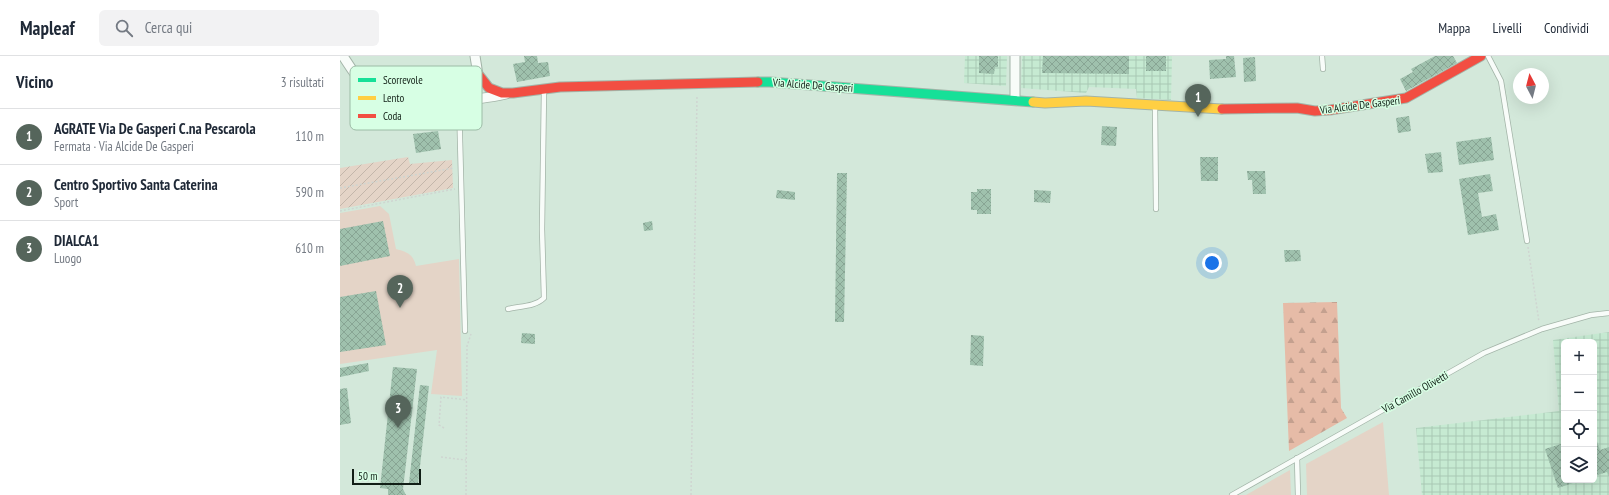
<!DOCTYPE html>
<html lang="it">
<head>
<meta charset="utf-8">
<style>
	:root { --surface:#fff; --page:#f2f2f3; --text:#1f2937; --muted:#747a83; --line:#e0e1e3; --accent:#55655b }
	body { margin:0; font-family:"PT Sans Narrow",sans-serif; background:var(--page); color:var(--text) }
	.controls { position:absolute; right:12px; bottom:12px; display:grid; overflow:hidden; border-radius:6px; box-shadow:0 4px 16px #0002 }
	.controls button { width:36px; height:36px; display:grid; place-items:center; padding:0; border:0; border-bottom:1px solid var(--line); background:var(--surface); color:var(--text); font:20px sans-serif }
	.compass { position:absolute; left:1173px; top:12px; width:36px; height:36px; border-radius:50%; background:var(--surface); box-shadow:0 4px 16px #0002; rotate:353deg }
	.scale { position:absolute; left:12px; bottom:10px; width:69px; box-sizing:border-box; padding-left:4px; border:2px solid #111f16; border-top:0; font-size:11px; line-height:14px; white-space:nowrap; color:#111f16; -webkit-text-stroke:3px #d7ffe4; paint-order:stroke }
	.you { position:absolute; left:872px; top:207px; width:14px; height:14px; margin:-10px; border:3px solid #fff; border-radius:50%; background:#1a73e8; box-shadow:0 0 0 6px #1a73e833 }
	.badge { display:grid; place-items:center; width:26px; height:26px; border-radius:50%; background:var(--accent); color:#fff; font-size:13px; font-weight:700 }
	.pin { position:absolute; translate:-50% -33px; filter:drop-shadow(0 1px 2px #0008) }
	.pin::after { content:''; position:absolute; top:21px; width:14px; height:12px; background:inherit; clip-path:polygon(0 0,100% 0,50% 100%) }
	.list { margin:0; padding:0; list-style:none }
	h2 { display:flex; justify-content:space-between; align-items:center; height:52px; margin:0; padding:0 16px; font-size:17px }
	h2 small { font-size:13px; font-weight:400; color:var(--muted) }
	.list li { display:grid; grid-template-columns:26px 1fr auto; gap:12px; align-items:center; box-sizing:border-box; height:56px; padding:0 16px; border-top:1px solid var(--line) }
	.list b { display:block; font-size:15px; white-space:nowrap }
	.list p { margin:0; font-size:13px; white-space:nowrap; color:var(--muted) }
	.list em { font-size:13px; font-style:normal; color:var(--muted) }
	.icon { flex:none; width:22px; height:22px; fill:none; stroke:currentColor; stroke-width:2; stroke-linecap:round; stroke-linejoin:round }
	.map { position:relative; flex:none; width:1269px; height:439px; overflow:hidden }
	header { display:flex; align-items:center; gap:24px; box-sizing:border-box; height:56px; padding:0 20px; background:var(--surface); border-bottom:1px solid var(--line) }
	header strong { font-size:19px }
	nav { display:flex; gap:22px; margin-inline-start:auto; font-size:14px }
	.search { width:280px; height:36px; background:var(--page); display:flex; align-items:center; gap:10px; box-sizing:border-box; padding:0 14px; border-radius:6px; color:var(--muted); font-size:15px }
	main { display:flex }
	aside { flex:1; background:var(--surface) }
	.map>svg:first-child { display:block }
</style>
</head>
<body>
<header>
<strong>Mapleaf</strong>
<div class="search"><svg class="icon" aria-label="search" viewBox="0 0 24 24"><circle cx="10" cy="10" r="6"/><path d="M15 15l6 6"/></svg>Cerca qui</div>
<nav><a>Mappa</a><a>Livelli</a><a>Condividi</a></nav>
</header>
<main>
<aside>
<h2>Vicino<small>3 risultati</small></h2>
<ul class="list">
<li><span class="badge">1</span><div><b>AGRATE Via De Gasperi C.na Pescarola</b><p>Fermata · Via Alcide De Gasperi</p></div><em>110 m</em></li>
<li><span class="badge">2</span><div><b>Centro Sportivo Santa Caterina</b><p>Sport</p></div><em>590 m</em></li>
<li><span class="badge">3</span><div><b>DIALCA1</b><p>Luogo</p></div><em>610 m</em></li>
</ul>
</aside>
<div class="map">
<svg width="1269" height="439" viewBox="0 0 1269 439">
	<defs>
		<pattern id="industrial-grid" width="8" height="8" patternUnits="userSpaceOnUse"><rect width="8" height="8" fill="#c6ead2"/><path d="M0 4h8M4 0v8" fill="none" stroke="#a9c8b4"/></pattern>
		<pattern id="forest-firs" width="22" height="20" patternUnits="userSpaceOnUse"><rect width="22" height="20" fill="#e6bba7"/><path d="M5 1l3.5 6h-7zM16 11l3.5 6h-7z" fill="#c4a08f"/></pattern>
		<pattern id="garden-furrows" width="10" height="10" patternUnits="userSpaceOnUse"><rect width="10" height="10" fill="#e4d4c7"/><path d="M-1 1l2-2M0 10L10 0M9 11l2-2" fill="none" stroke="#c3b6aa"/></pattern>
		<pattern id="building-cross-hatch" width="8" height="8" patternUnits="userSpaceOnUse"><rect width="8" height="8" fill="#9fc1ad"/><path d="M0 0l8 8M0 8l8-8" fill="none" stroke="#88a594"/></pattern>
	</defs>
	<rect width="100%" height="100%" fill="#d3e8da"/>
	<g fill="url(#industrial-grid)" fill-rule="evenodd">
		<polygon points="625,0 667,0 666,30 624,27"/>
		<polygon points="682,0 832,0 831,44 797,42 796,33 749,31 746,37 681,32"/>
		<path d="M1269,276V439H1082L1076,372L1219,355L1213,284ZM1224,286H1254V424H1224Z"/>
	</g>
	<g fill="#e4d4c7">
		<path d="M40,150L49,158L56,193C67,196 73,198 76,210L119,203L122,340L91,338L97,294L0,308V157Z"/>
		<polygon points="1043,366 1049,439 967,439 966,408"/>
		<polygon points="950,414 951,439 906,439"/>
	</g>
	<polygon fill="url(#forest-firs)" points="997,246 1001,352 1007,362 949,395 943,247"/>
	<polygon fill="url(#garden-furrows)" points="68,101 70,108 112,104 113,132 0,153 0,112"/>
	<g fill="url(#building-cross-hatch)">
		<polygon points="184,0 197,0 198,7 208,6 210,20 177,26 173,8 185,6"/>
		<polygon points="639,0 658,0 658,11 655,11 654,18 639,17"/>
		<polygon points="703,0 789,0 789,18 702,17"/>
		<rect x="806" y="0" width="20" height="15"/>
		<polygon points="886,0 894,0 896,21 870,23 869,4 886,3"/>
		<polygon points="1095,0 1113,0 1117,7 1066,35 1060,23 1073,16 1071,13"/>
		<polygon points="915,1 916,25 904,26 903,2"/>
		<polygon points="1069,60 1071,75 1058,77 1056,62"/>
		<polygon points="762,70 777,71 776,90 761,89"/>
		<polygon points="98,75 101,93 76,97 73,78"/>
		<polygon points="1151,81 1154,104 1119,109 1116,86"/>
		<polygon points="1101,96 1103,116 1088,117 1085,98"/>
		<polygon points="860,101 878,101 878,125 861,125"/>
		<polygon points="907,115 925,115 926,138 913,138 912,124 908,124"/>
		<polygon points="497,117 507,117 504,266 495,266"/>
		<polygon points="1150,118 1153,135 1138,137 1142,161 1156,158 1159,174 1128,179 1119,123"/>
		<polygon points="637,133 651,133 651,158 637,158 637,154 631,154 631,136 637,136"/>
		<polygon points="437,134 455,136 455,144 436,142"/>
		<polygon points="694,134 711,135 710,147 694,146"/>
		<polygon points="43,165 50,200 0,210 0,173"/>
		<polygon points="312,165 313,174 304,175 303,167"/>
		<polygon points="944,194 960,194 961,205 945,206"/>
		<polygon points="36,235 46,289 0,296 0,241"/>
		<polygon points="182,277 195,278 195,288 181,287"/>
		<polygon points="631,279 644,280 643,310 630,309"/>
		<polygon points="28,307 29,315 0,321 0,312"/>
		<polygon points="53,311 77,313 63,433 66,439 48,439 48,433 40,432"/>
		<polygon points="80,329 89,330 78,428 69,427"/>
		<polygon points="7,332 11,367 0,369 0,333"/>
		<polygon points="1254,377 1260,394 1269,391 1269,420 1267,416 1254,420"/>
		<polygon points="1224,387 1224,424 1242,424 1218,432 1205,393"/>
	</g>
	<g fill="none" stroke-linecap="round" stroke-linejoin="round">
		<defs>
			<g id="lane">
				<polyline points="982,0 983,13"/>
				<polyline points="1148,0 1161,25 1187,185"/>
				<polyline points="119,45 125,275"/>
				<polyline points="815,50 816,153"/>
				<path d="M168,253C180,250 195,251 204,242L202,173L204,34"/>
				<polyline points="957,402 958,439"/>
				<polyline points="892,439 1144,297 1202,273 1251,259 1269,257"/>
			</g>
			<g id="street">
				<path d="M3,0C17,22 33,48 62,50C74,50 87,47 99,47C121,45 144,43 166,38"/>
				<path d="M119,41C144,35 138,21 135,0"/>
				<polyline points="675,44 675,0"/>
			</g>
			<polyline id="fast" points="418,26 430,26 693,46"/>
			<polyline id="slow" points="693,46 705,47 746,45 882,53"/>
			<g id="jam">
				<polyline points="138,18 149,32 162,37 173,37 220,31 418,26"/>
				<polyline points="882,53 957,52 975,55 990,54 1066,42 1141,0"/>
			</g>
		</defs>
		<use href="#lane" stroke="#a3b4a8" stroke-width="6"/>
		<use href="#street" stroke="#a3b4a8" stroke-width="11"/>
		<use href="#fast" stroke="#a3b4a8" stroke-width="11"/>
		<use href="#slow" stroke="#a3b4a8" stroke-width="11"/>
		<use href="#jam" stroke="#a3b4a8" stroke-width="11"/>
		<g stroke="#cfd5d1" stroke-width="1.5" stroke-dasharray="2 2" stroke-linecap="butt">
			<polyline points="0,132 114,112"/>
			<polyline points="0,155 115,133"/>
			<polyline points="1188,191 1199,266"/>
			<polyline points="104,372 99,369 101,341 127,344"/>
			<polyline points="101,401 126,404"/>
			<polyline points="126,439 127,290 131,278"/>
			<polyline points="351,439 357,39"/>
		</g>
		<use href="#lane" stroke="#f8fcf9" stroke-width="4.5"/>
		<use href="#street" stroke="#f8fcf9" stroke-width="9"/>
		<use href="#fast" stroke="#16e098" stroke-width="9"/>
		<use href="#slow" stroke="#ffcf43" stroke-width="9"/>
		<use href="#jam" stroke="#f24e42" stroke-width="9"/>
	</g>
	<g text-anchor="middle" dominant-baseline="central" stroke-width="3" stroke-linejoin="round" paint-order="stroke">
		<g font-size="11" fill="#111f16" stroke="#d7ffe4">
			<text transform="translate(473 29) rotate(4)">Via Alcide De Gasperi</text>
			<text transform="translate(1020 49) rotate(-7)">Via Alcide De Gasperi</text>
			<text transform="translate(1075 336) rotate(-29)">Via Camillo Olivetti</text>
		</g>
	</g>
	<rect x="10" y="10" width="132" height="64" rx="6" fill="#d7ffe4" stroke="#9cbca6" stroke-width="1"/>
	<rect x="18" y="22" width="18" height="4" fill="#16e098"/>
	<rect x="18" y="40" width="18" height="4" fill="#ffcf43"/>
	<rect x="18" y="58" width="18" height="4" fill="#f24e42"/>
	<g font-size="11" fill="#111f16">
		<text x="43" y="28">Scorrevole</text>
		<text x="43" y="46">Lento</text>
		<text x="43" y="64">Coda</text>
	</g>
</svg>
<div class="controls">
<button>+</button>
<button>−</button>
<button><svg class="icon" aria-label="locate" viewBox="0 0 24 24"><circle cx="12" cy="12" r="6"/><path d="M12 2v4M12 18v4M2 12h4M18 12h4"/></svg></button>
<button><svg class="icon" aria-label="layers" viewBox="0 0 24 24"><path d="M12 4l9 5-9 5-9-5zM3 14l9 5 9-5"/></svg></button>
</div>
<svg class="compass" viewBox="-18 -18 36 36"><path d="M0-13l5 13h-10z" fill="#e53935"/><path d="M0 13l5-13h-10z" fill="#747a83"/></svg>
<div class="scale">50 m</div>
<div class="you"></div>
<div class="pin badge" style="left:858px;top:61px">1</div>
<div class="pin badge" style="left:60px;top:252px">2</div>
<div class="pin badge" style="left:58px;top:372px">3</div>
</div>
</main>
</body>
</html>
